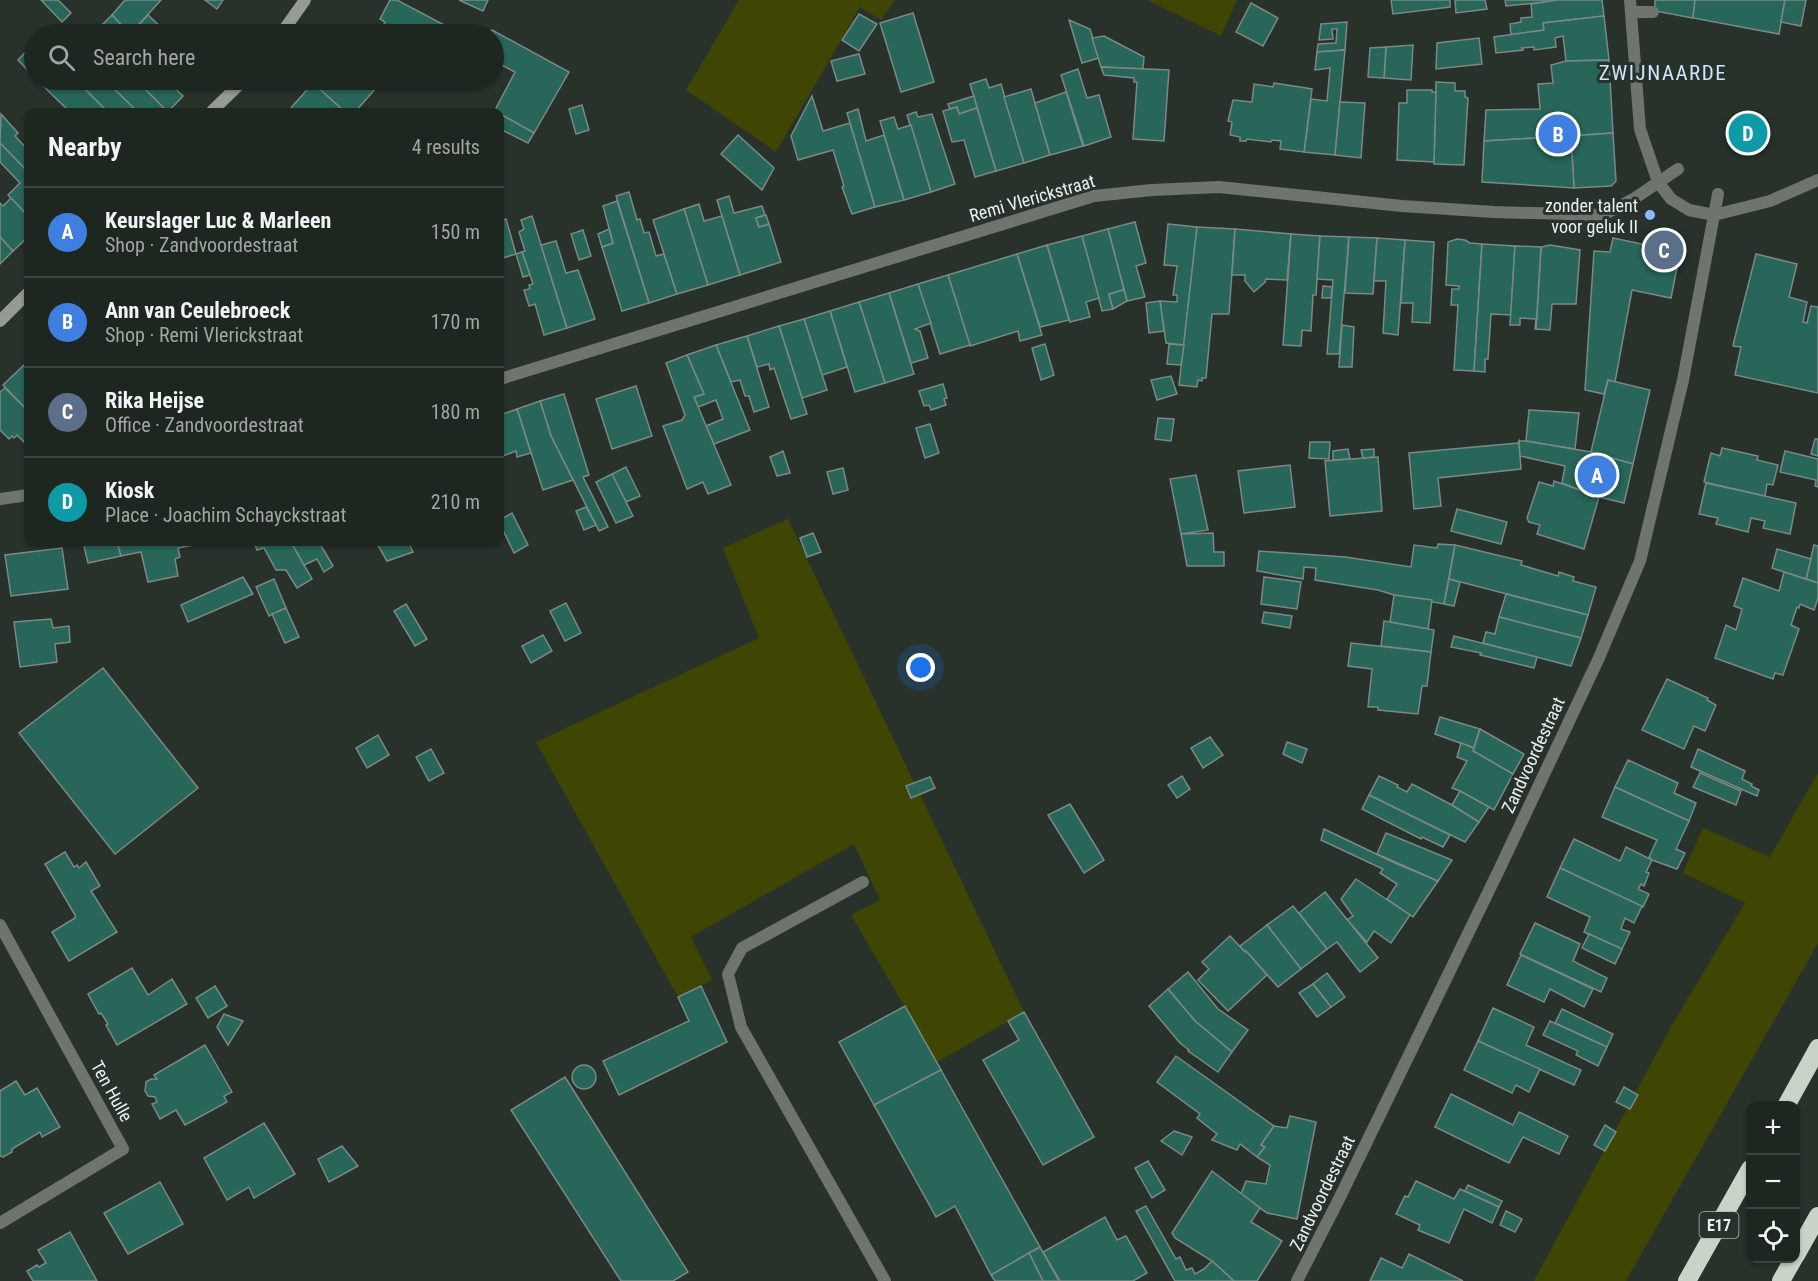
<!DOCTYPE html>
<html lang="en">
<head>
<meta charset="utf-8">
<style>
	:root { --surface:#1e2620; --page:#2b322d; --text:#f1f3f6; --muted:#a1a5a5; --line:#3c433e; --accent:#1a73e8 }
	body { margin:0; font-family:"Roboto Condensed",sans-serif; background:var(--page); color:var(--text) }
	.controls { position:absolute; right:18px; bottom:18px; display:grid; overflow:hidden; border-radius:12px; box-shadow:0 2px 4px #0004 }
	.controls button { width:54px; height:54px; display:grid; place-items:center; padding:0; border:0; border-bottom:2px solid var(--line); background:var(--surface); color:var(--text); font:30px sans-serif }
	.you { position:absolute; left:921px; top:668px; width:21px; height:21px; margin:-15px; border:4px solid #fff; border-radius:50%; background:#1a73e8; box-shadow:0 0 0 9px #1a73e833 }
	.badge { display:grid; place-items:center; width:39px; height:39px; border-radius:50%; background:var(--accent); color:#fff; font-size:20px; font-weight:700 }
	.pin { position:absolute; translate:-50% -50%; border:3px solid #fff; box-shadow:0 2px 6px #0006 }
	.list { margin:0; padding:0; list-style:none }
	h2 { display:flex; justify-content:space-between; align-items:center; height:78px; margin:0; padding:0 24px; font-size:26px }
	h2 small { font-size:20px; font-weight:400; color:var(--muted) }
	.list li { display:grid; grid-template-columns:39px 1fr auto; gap:18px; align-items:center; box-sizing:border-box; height:90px; padding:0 24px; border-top:2px solid var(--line) }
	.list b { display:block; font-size:22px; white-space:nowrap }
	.list p { margin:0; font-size:20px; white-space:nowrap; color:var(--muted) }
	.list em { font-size:20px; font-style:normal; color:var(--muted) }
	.icon { flex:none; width:33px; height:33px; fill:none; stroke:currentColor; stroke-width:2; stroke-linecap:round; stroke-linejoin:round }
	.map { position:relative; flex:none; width:1818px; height:1281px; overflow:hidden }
	.search { position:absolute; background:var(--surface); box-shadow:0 2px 4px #0004; left:24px; top:24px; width:480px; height:66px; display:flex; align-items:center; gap:15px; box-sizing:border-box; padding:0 21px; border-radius:33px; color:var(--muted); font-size:22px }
	.panel { position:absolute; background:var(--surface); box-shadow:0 2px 4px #0004; left:24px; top:108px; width:480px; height:438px; border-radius:12px }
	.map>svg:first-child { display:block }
</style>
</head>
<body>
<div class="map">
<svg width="1818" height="1281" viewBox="0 0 1818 1281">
	<rect width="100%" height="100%" fill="#28322b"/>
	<g fill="#3f4604">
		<polygon points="739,0 895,0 881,20 860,7 776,152 686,90"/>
		<polygon points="1147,0 1237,0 1221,36"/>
		<polygon points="788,519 1024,1012 937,1062 851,915 880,900 854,844 691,937 712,980 678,997 536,742 759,638 723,548"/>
		<polygon points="1818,773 1818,943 1626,1281 1534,1281 1672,1025 1745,903 1683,873 1703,828 1770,857"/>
	</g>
	<g fill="#276659" stroke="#7a8985" stroke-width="1.5">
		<polygon points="41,0 58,0 71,13 62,22"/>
		<polygon points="125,0 161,0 130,34 112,15"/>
		<polygon points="205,0 223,0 217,9"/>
		<polygon points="390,0 397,0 448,27 444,34 379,34 385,22 380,19"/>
		<polygon points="459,0 488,0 483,11"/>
		<polygon points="1391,0 1450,0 1450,7 1393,14"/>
		<polygon points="1455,0 1485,0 1487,9 1456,13"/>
		<polygon points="1505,0 1558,0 1558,1 1506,6"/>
		<polygon points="1558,0 1602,0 1604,16 1543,23 1544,30 1511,35 1510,24 1521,22 1521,18 1532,17 1531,4"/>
		<polygon points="1655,0 1695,0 1693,18 1655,11"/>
		<polygon points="1695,0 1785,0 1779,34 1693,18"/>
		<polygon points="1785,0 1806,0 1801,26 1781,22"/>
		<polygon points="1251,3 1278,18 1263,46 1236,32"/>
		<polygon points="913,13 934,82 901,92 880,23"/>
		<polygon points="859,14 877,24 859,51 842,40"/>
		<polygon points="112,15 130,34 102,34 97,30"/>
		<polygon points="148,15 168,34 130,34"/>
		<polygon points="1604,16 1609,60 1566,61 1563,36 1555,38 1556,47 1534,50 1534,47 1522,48 1523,50 1496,53 1494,37 1544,30 1543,23"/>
		<polygon points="1069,20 1090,29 1099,58 1082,63"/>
		<polygon points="1347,22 1345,50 1317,52 1318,44 1336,43 1337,29 1332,29 1333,39 1319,40 1321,24"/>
		<polygon points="492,30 569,72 534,133 500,114 500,112 494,112 515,72 494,61 494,34 489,34"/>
		<polygon points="1104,36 1144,57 1143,69 1101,67 1092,38"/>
		<polygon points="1479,38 1482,64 1436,69 1437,43"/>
		<polygon points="34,43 34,77 18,60"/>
		<polygon points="1413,45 1411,80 1384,78 1386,47"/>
		<polygon points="1386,47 1384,78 1368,77 1370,48"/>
		<polygon points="1345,50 1335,155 1304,152 1311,99 1327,101 1330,68 1315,70 1317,52"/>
		<polygon points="859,54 865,74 837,81 831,61"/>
		<polygon points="1609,60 1613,133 1484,141 1486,110 1540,109 1538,84 1553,83 1551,65 1566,61"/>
		<polygon points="1101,67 1169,70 1164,141 1133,139 1137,82 1134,82 1134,78 1104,75"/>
		<polygon points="1078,69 1087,98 1099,95 1111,137 1084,146 1061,75"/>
		<polygon points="986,79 989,88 1001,84 1024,163 996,171 970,84"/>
		<polygon points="37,80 76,80 108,112 70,112"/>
		<polygon points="76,80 105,80 138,112 108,112"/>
		<polygon points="105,80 136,80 168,112 138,112"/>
		<polygon points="136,80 166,80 183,96 168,112"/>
		<polygon points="178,80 198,80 189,89"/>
		<polygon points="320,80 367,80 376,88 355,112 345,112 315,85"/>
		<polygon points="1436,82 1455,83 1455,91 1465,91 1465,97 1468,98 1464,165 1434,164"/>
		<polygon points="313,83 315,85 345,112 293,112 290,109"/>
		<polygon points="1274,83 1312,89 1304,152 1280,149 1281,141 1272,140 1271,142 1247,139 1246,141 1240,141 1240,137 1230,135 1232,122 1228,121 1233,100 1252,102 1254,84 1273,87"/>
		<polygon points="1031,89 1050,155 1024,163 1004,97"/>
		<polygon points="1407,90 1432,90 1432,92 1436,92 1434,162 1397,160 1399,103 1407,103"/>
		<polygon points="1066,92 1083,146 1050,155 1035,103"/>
		<polygon points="812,96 823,131 850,123 875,207 852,214 842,187 844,186 833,150 798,160 791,136"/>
		<polygon points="974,96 977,108 959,114 957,107 950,109 948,104"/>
		<polygon points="1340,102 1365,103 1361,158 1335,155"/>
		<polygon points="582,105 589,130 576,134 569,109"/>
		<polygon points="957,107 959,114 977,108 996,171 975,177 964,140 952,142 943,111"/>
		<polygon points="858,109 866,141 884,135 904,200 875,207 847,113"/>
		<polygon points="916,112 918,117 932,114 955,184 931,192 907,115"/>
		<polygon points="1,114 18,133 15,136 28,150 28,172 0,143"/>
		<polygon points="500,114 534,133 528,143 500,129"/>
		<circle cx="1748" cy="133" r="17"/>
		<polygon points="894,117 898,129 911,125 931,192 904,200 880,121"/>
		<polygon points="1613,133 1616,181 1611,186 1574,188 1571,136"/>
		<polygon points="738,135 774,168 762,190 721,154"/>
		<polygon points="1571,136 1574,188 1482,182 1484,141"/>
		<polygon points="0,143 28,172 28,216 8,195 20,183 0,162"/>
		<polygon points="629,192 637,220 640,219 644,233 649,232 656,256 664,254 677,294 649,303 616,196"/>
		<polygon points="729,196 734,213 762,206 765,215 756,218 759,227 769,224 781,262 740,275 717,200"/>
		<polygon points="11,198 28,216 28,237 13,251 0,237 0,203 3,206"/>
		<polygon points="617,201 649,303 622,311 602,247 613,243 603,206"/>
		<polygon points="699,204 704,221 722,216 740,275 708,285 684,209"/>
		<polygon points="684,209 708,285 677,294 653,220"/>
		<polygon points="766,215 769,224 759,227 756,218"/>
		<polygon points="532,216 567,328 544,335 535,304 529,306 524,290 530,289 529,285 533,284 522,252 525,251 519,232 524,229 521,220"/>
		<polygon points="506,219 516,254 500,259 500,221"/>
		<polygon points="1135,222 1146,263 1136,266 1145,297 1127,301 1108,229"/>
		<polygon points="1168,224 1197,227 1184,345 1166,343 1160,301 1177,302 1177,295 1173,295 1177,266 1164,265"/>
		<polygon points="1197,227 1235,229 1229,314 1212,314 1206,378 1202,378 1202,381 1198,380 1197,387 1179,385"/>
		<polygon points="609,229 613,243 602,247 598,234"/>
		<polygon points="1108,229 1124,290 1109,294 1113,309 1102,311 1082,236"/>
		<polygon points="1235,229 1291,234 1287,280 1266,279 1265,282 1254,292 1245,281 1245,275 1232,275"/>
		<polygon points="583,230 591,256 579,260 571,234"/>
		<polygon points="1291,234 1320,236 1316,295 1313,295 1311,331 1302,330 1301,346 1283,345"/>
		<polygon points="1082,236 1099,298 1086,302 1090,317 1070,322 1047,245"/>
		<polygon points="1320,236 1349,237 1339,354 1327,354 1333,280 1317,279"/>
		<polygon points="0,237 13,251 0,264"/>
		<polygon points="1349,237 1377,238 1373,294 1345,293"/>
		<polygon points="1377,238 1405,240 1398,335 1383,333 1386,281 1374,281"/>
		<polygon points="1613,238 1680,252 1671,298 1632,290 1615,382 1608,380 1604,394 1585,390 1594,251 1610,252"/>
		<polygon points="1457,239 1465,240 1470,243 1482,244 1474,371 1454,370 1458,305 1451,305 1452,289 1459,289 1459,286 1446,285 1448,242"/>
		<polygon points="1405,240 1434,242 1430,323 1412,322 1413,303 1401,303"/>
		<polygon points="556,241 566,273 578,270 595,319 567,328 541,245"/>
		<polygon points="1482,244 1515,246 1511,315 1491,314 1488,359 1485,359 1485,372 1474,371"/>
		<polygon points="1047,245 1069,320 1040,327 1017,254"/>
		<polygon points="1550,245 1580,250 1576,304 1552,304 1550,330 1536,329 1541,247"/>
		<polygon points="1515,246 1541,247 1536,329 1535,329 1536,319 1520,318 1520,325 1510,325"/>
		<polygon points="522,252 530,275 523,277 516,254"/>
		<polygon points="1017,254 1042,335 1020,341 1018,331 970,346 948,275"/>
		<polygon points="1756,254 1797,264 1789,297 1807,302 1803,322 1807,323 1811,306 1818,307 1818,393 1735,375 1741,347 1733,346 1734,341"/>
		<polygon points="948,275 970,345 940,354 918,284"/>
		<polygon points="918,284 931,323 915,329 920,331 928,358 911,363 889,293"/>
		<polygon points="1323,286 1332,287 1331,298 1322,298"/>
		<polygon points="1124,290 1127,301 1113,309 1109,294"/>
		<polygon points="889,293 914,374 885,383 859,302"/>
		<polygon points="1160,301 1164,331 1149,333 1146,303"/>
		<polygon points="859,302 885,383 855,392 830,311"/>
		<polygon points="830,311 847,367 822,375 804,319"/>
		<polygon points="804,319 827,390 802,398 779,326"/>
		<polygon points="1342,325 1354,327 1352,367 1339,367"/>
		<polygon points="779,326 807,414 791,419 774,368 770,370 769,364 757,367 747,336"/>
		<polygon points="747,336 769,407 754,412 749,396 745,396 740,380 731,382 716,345"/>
		<polygon points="1045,344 1054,375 1041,380 1032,348"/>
		<polygon points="1169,344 1184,345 1181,365 1167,364"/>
		<polygon points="716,345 750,430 714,444 706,426 723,419 716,400 698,407 694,397 704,394 687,355"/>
		<polygon points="687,355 704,394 694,397 731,485 708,494 703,482 687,489 663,426 682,420 685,415 666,363"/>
		<polygon points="25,364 28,367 28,411 3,385"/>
		<polygon points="1171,376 1177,394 1157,400 1151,380"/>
		<polygon points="1608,380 1650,390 1633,464 1591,452"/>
		<polygon points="943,384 947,398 944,399 946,405 931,410 929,405 924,406 919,391"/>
		<polygon points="636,386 652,436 612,449 596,399"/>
		<polygon points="5,388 28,411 28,446 17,435 14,438 12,436 9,439 0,430 0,392"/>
		<polygon points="564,394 589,475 583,477 608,527 599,531 551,436 540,401"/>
		<polygon points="540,401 551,436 573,480 543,490 517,409"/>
		<polygon points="517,409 531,453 517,457 516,451 500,457 500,415"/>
		<polygon points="1529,410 1579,413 1575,449 1526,441"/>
		<polygon points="1158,418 1174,419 1171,441 1155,439"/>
		<polygon points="930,424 939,453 925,458 916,428"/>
		<polygon points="1815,439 1818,439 1818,456 1811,454"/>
		<polygon points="1519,441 1521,469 1438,478 1441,506 1414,509 1409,453 1518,443"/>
		<polygon points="1519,441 1526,441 1591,452 1633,464 1624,503 1599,497 1562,483 1565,466 1520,456"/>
		<polygon points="1310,442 1330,442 1329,459 1309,458"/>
		<polygon points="1722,448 1758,456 1757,460 1778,465 1773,485 1767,484 1765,496 1704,482 1711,453 1720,456"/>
		<polygon points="1348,449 1350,459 1333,460 1333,451"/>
		<polygon points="1374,449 1374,457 1363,458 1361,450"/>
		<polygon points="783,451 790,473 777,476 770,457"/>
		<polygon points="1785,451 1818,459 1818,487 1815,486 1816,480 1780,472"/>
		<polygon points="1378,457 1382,511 1330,516 1325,461"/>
		<polygon points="1290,465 1295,507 1244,513 1238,471"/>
		<polygon points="626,467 640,496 626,502 612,474"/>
		<polygon points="843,468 848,490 833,494 827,472"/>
		<polygon points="612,474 633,516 616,523 596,482"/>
		<polygon points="1196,475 1208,530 1181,534 1170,479"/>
		<polygon points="1554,481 1599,497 1584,549 1537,534 1540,525 1529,522 1527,518 1539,482 1553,486"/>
		<polygon points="1706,483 1796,503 1790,534 1763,528 1765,521 1751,518 1748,532 1716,524 1718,518 1699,514"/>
		<polygon points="586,507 596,525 584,530 576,511"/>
		<polygon points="1457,509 1507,522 1501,544 1451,531"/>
		<polygon points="512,513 528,545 514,553 500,524 500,520"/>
		<polygon points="813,533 821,552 807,557 800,538"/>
		<polygon points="1213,533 1214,552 1224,552 1224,566 1187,566 1181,534"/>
		<polygon points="83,542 117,542 121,556 88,563"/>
		<polygon points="117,542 204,542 204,543 178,548 180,557 175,559 178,576 148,582 141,552 121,556"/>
		<polygon points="254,542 291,542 312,579 297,588 286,570 276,570 264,548 257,550"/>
		<polygon points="291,542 319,542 333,566 324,572 317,559 304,565"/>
		<polygon points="376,542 408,542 413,552 387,561"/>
		<polygon points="1438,544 1455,545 1444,604 1394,595 1378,590 1315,580 1316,568 1304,567 1303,579 1257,571 1259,551 1345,557 1411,567 1414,545 1437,548"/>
		<polygon points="1455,545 1522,561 1521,565 1558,576 1559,572 1574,577 1573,581 1596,587 1588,615 1449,579"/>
		<polygon points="1814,545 1818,546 1818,583 1806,579"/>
		<polygon points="62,548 68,589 11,596 5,555"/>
		<polygon points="1777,549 1811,559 1806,579 1772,568"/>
		<polygon points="1784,572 1818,583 1818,598 1814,610 1800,604 1799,608 1797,607 1791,625 1799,629 1783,675 1775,673 1773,679 1715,658 1726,625 1736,630 1742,609 1734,606 1743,578 1779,591"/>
		<polygon points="243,577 253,594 188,622 181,605"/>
		<polygon points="1264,577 1301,582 1297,609 1261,604"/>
		<polygon points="274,579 286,608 269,616 256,587"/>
		<polygon points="1449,579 1460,582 1454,606 1444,604"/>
		<polygon points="1506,594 1588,615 1581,638 1499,617"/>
		<polygon points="1394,595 1432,600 1428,629 1390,622"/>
		<polygon points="566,603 581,633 565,641 550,611"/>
		<polygon points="406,604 427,639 415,646 394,611"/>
		<polygon points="286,608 299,637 285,643 272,614"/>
		<polygon points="1264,612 1292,616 1290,628 1262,623"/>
		<polygon points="1499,617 1581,638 1571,666 1483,643 1486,632 1495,634"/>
		<polygon points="51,619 53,628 69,626 70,642 55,644 57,662 20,667 14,622"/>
		<polygon points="1384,621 1434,630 1431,652 1381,646"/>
		<polygon points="543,635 552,651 531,663 522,646"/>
		<polygon points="1454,636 1537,657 1534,668 1480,655 1481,653 1451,647"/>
		<polygon points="1351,643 1431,652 1427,686 1422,686 1418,714 1378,710 1378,707 1368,707 1372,669 1348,666"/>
		<polygon points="103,668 198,788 115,854 19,733"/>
		<polygon points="1667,679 1708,698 1707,700 1716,705 1705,731 1694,726 1684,749 1642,730"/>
		<polygon points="1440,717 1480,729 1474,748 1435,734"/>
		<polygon points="1480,729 1524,754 1513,774 1473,751"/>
		<polygon points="378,735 389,755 367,768 356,748"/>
		<polygon points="1210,737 1223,755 1203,768 1191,748"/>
		<polygon points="1287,742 1307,749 1302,763 1283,754"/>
		<polygon points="1461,743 1474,748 1473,751 1513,774 1494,810 1460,791 1452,788 1467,761 1457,757"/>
		<polygon points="431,749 444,773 429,781 416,757"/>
		<polygon points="1698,749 1745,771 1742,779 1752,784 1751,786 1759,790 1757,796 1691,767"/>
		<polygon points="1628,760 1678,783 1674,793 1696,803 1689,821 1615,787"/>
		<polygon points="1700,773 1741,791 1736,805 1693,787"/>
		<polygon points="1182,776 1190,789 1177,798 1168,785"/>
		<polygon points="1379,776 1398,785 1397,787 1407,792 1412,784 1452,805 1479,822 1465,842 1369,795"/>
		<polygon points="930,777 935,788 911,798 906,786"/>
		<polygon points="1615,787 1689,821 1676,849 1685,853 1677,869 1652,860 1649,857 1657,840 1602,817"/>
		<polygon points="1460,791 1489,807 1479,822 1452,805"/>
		<polygon points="1369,795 1450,835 1443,847 1422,837 1421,839 1362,809"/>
		<polygon points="1070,804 1104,860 1084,873 1048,815"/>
		<polygon points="1324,829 1395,863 1438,881 1413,917 1387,899 1397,884 1380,873 1383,869 1321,840"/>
		<polygon points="1386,833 1452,860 1438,881 1377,854"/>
		<polygon points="1574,839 1620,861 1626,847 1652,860 1646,872 1649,873 1644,886 1641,884 1638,889 1649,894 1643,907 1560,868"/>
		<polygon points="65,852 74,867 77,865 79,868 86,862 100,886 91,891 117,932 69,961 52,932 75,918 75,915 45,864"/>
		<polygon points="1560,868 1642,906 1634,923 1625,918 1621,929 1630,932 1622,949 1584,932 1590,917 1547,897"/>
		<polygon points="1356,879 1410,915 1391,943 1374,931 1367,942 1347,920 1353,916 1341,899"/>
		<polygon points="1325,892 1378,958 1360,972 1337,942 1327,949 1299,913"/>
		<polygon points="1293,906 1327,949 1301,969 1267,925"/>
		<polygon points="1535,923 1580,944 1573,961 1607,978 1601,992 1520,954"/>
		<polygon points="1267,925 1301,969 1278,987 1246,951 1245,952 1240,946"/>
		<polygon points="1589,934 1622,949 1615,964 1582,948"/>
		<polygon points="1230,936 1245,952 1246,951 1267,975 1228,1011 1198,980 1209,969 1202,962"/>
		<polygon points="1521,955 1593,989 1584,1007 1550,989 1544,1002 1507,985"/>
		<polygon points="132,968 148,995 172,979 187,1004 117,1045 106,1025 108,1024 101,1013 99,1014 88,994"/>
		<polygon points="1188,972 1218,1009 1248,1030 1232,1052 1195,1021 1168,989"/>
		<polygon points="1327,973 1345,997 1331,1007 1313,984"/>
		<polygon points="1313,984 1331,1007 1317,1017 1299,993"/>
		<polygon points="215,986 227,1006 208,1018 196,998"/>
		<polygon points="701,986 727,1042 619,1095 603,1061 689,1021 678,997"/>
		<polygon points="1168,989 1195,1021 1232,1052 1218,1072 1188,1051 1189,1050 1180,1043 1149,1006"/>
		<polygon points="905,1006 941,1070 874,1105 839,1042"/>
		<polygon points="1493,1008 1534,1027 1526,1045 1581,1070 1574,1085 1478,1041"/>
		<polygon points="1562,1009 1613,1034 1607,1047 1555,1023"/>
		<polygon points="1024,1012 1094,1137 1043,1165 983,1060 1019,1040 1008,1021"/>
		<polygon points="224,1014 243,1021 228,1045 217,1027"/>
		<polygon points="1550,1021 1607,1047 1598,1066 1576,1055 1578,1051 1543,1035"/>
		<polygon points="1478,1041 1540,1069 1529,1092 1516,1085 1512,1093 1464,1070"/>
		<polygon points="205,1045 232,1092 224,1096 227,1102 185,1125 176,1110 160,1119 152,1104 157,1102 155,1097 148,1096 145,1091 146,1082 151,1079 157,1079 154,1075"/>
		<polygon points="1176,1056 1274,1126 1261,1145 1265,1147 1257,1157 1240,1144 1237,1150 1212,1140 1217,1134 1197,1118 1200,1114 1157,1082"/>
		<circle cx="584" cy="1077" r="12"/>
		<polygon points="941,1070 1040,1247 991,1275 955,1206 936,1217 874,1105"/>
		<polygon points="565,1077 688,1272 673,1281 621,1281 511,1110"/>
		<polygon points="16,1081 25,1095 37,1088 60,1127 42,1137 40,1132 12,1149 12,1152 3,1157 0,1156 0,1091"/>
		<polygon points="1624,1087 1638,1095 1630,1109 1616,1102"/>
		<polygon points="1451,1094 1513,1125 1519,1112 1568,1136 1559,1154 1523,1137 1509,1163 1435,1127"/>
		<polygon points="1290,1116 1316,1122 1297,1219 1267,1213 1241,1194 1246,1181 1266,1184 1270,1165 1257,1157 1265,1147 1261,1145 1274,1126 1287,1128"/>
		<polygon points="264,1123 295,1174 254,1198 249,1187 227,1200 204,1158"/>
		<polygon points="1605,1125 1616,1132 1605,1151 1594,1145"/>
		<polygon points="1174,1131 1192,1137 1182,1155 1161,1141"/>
		<polygon points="342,1146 358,1166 329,1182 318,1159"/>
		<polygon points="1148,1161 1165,1190 1152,1198 1135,1168"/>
		<polygon points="1212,1171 1260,1208 1251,1222 1282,1241 1257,1281 1234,1281 1212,1261 1175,1238 1172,1233"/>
		<polygon points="1416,1181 1454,1199 1460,1189 1499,1207 1492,1223 1464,1209 1449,1243 1418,1230 1420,1225 1396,1214 1405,1196 1408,1197"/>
		<polygon points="160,1182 183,1224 128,1254 104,1213"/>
		<polygon points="1468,1185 1502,1201 1499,1207 1465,1191"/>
		<polygon points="1146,1206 1176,1259 1180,1257 1186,1270 1192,1268 1195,1274 1204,1269 1212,1261 1234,1281 1175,1281 1136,1211"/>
		<polygon points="1506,1211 1522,1219 1515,1232 1500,1225"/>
		<polygon points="1105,1217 1117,1240 1126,1236 1147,1273 1133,1281 1060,1281 1043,1252"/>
		<polygon points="70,1232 97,1281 33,1281 27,1271 37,1265 39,1267 46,1263 38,1250"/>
		<polygon points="1040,1247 1059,1281 1043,1281 1029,1253"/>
		<polygon points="1029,1253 1043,1281 995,1281 991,1275"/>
		<polygon points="1409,1254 1463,1281 1370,1281 1381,1258 1402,1268"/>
	</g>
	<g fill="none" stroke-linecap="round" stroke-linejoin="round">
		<polyline stroke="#70746f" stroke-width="12" points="863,882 742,948 728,974 741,1027 885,1281"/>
		<g stroke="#70746f" stroke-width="12">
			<polyline points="1630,0 1640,129 1658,182 1671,199 1689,210 1714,215 1770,201 1818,180"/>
			<polyline points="1631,12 1653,12"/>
			<polyline points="500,379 1094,196 1152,190 1219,187 1402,206 1494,212 1603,215 1635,198 1678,169"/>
			<polyline points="0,499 28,495"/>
			<polyline points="0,925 123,1149 0,1223"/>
			<polyline points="1297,1281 1340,1197 1498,872 1598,660 1640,561 1683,380 1718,194"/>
		</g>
		<g stroke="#959a93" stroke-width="12">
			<polyline points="281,34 305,0"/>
			<polyline points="211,112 244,80"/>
			<polyline points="0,321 28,293"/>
		</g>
		<g stroke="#cad3c7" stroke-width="18">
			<polyline points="1786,1106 1818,1048"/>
			<polyline points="1796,1255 1818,1216"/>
			<polyline points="1687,1281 1750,1169"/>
			<polyline points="1781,1281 1794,1258"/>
		</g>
	</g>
	<circle fill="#8eb9fd" stroke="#28322b" stroke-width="2" cx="1650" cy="215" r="6"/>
	<g text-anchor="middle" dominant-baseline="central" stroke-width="6" stroke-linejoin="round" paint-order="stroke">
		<rect fill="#28322b" stroke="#b0b8b3" stroke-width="1.5" x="1699.5" y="1212" width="39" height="26" rx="4.5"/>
		<g font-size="16" font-weight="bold" fill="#eaf1ed">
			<text x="1719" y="1225">E17</text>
		</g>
		<g font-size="18" fill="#eaf1ed" stroke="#28322b">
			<text transform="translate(1032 198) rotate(-16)">Remi Vlerickstraat</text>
			<text transform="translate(1533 755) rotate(-65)">Zandvoordestraat</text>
			<text transform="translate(112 1091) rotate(61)">Ten Hulle</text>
			<text transform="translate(1322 1193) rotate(-64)">Zandvoordestraat</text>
		</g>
		<g font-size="18" fill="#eaf1ed" stroke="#28322b" text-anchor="end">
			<text x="1638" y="205">zonder talent<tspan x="1638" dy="21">voor geluk II</tspan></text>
		</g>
		<g font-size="21" letter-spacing="1.5" fill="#d2e3fd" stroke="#28322b">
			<text x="1663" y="73">ZWIJNAARDE</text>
		</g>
	</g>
</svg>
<div class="controls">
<button>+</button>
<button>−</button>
<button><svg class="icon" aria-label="locate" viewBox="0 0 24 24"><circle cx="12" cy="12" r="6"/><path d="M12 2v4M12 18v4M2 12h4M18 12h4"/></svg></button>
</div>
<div class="you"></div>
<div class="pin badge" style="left:1597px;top:475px;background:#3f7fe0">A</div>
<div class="pin badge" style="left:1558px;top:134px;background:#3f7fe0">B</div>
<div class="pin badge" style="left:1664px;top:250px;background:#5c6f8a">C</div>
<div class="pin badge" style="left:1748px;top:133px;background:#0f9aa8">D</div>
<div class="search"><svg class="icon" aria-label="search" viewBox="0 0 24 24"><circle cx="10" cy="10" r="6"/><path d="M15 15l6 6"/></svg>Search here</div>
<section class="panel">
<h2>Nearby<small>4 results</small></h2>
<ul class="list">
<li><span class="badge" style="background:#3f7fe0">A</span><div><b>Keurslager Luc &amp; Marleen</b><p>Shop · Zandvoordestraat</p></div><em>150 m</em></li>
<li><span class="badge" style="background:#3f7fe0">B</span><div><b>Ann van Ceulebroeck</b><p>Shop · Remi Vlerickstraat</p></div><em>170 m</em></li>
<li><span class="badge" style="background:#5c6f8a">C</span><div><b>Rika Heijse</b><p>Office · Zandvoordestraat</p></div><em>180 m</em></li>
<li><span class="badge" style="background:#0f9aa8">D</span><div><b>Kiosk</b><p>Place · Joachim Schayckstraat</p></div><em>210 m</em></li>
</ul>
</section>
</div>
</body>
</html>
